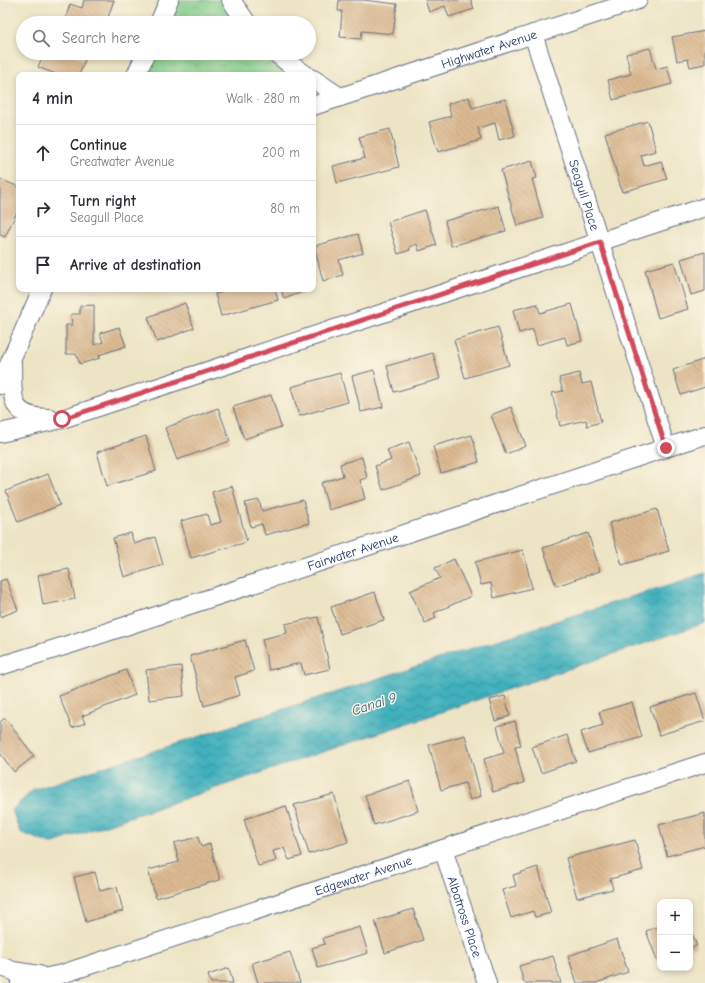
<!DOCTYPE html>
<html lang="en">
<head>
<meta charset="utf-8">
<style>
	:root { --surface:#fff; --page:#f2f2f3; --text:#2b2b33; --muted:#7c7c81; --line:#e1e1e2 }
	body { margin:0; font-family:"Comic Neue",sans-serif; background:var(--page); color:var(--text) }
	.controls { position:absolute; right:12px; bottom:12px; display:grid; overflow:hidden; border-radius:8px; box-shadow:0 2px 6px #0003 }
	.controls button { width:36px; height:36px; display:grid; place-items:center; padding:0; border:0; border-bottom:1px solid var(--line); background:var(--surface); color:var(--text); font:20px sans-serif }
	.stop { position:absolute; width:12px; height:12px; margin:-9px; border:3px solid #d1495b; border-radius:50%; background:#fff }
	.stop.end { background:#d1495b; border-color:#fff; box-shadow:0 1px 4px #0008 }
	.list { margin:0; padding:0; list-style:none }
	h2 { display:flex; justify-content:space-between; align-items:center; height:52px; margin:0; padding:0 16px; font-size:17px }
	h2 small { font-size:13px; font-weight:400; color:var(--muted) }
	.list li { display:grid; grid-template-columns:26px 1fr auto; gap:12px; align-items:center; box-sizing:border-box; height:56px; padding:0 16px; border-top:1px solid var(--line) }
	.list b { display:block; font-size:15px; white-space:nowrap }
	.list p { margin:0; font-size:13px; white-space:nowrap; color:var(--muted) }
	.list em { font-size:13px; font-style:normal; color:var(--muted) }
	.icon { flex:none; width:22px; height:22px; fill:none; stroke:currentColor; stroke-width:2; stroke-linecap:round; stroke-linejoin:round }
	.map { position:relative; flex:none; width:705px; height:983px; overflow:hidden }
	.search { position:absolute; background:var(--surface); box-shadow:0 2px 6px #0003; left:16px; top:16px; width:300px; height:44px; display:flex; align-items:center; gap:10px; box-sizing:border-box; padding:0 14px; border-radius:22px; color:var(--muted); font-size:15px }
	.panel { position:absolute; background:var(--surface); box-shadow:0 2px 6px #0003; left:16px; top:72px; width:300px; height:220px; border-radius:8px }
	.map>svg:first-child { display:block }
</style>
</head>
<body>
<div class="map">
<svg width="705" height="983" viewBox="0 0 705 983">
	<defs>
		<pattern id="grass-tufts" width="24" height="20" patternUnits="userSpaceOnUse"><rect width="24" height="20" fill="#7fcb89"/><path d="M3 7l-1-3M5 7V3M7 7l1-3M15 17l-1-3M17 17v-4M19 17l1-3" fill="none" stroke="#67a573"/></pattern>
		<pattern id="water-waves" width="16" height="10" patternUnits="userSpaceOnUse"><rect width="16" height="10" fill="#41b0bd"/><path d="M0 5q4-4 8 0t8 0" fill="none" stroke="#36909d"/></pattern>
		<pattern id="building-back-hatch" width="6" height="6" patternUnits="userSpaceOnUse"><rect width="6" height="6" fill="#dcba93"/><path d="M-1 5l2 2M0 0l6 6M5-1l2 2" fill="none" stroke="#bca081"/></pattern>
	</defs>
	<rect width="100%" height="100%" fill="#fcf5e5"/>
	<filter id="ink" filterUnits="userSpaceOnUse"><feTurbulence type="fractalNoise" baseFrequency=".025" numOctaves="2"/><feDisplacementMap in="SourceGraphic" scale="8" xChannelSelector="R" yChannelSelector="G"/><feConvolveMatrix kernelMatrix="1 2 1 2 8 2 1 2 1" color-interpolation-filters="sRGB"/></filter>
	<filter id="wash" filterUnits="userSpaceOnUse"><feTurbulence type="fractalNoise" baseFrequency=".012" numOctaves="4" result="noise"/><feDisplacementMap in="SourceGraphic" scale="16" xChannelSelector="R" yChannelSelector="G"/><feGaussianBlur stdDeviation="0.9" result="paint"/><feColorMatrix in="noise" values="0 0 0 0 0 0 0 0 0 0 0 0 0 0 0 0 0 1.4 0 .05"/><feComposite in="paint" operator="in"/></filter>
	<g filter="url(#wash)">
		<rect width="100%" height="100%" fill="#ede4c5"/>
		<g fill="url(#grass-tufts)" stroke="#4d7d74">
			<polygon points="170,0 229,0 244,23 160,23"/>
			<polygon points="148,53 271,53 301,75 139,75"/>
		</g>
		<polygon fill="url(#water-waves)" stroke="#2e708e" points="705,573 705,623 50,844 20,832 12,810 33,790"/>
		<g id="blocks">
			<g fill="url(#building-back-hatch)">
				<polygon points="84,0 114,0 106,23 64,23 70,4 82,8"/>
				<polygon points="339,0 363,0 397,4 393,34 362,31 361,39 340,37 342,11 338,11"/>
				<polygon points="425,0 471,0 474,9 449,17 445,6 429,12"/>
				<polygon points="705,31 705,64 690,67 688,59 677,61 672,37"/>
				<polygon points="650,48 656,69 667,66 672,84 613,100 608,80 631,74 626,54"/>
				<polygon points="44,53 68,53 85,60 79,75 58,75 38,67"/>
				<polygon points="469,97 472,108 505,99 515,136 499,140 495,123 478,128 481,140 438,152 429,122 451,116 448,104"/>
				<polygon points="648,121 656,151 641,155 644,166 661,161 667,179 622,192 605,133"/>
				<polygon points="390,129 399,167 337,183 333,166 365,158 359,137"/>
				<polygon points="532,161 537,178 532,179 543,218 517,226 501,170"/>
				<polygon points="0,179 19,187 19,213 17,212 5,237 0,235"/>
				<polygon points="499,206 506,231 451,246 445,221"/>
				<polygon points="425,210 437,245 419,251 417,244 409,247 410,250 398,254 388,222"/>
				<polygon points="358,234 363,253 339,260 343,275 323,281 314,246"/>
				<polygon points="705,252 705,291 691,295 681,259"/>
				<polygon points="674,262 688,309 658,318 645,270"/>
				<polygon points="221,289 275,289 278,300 221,316 215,294 222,292"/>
				<polygon points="281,289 310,289 284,299"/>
				<polygon points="185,303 194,328 157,342 148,317"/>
				<polygon points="537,304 540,313 572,304 582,341 567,345 565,337 537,345 533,329 519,333 513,310"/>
				<polygon points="94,305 94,345 103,342 100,333 119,327 126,346 99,355 100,358 80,364 76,354 66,354 66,325 72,325 71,314 80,314 80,306"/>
				<polygon points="498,327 509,365 465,378 454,340"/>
				<polygon points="433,353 440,379 394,392 387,366"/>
				<polygon points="705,359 705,387 681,395 673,370"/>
				<polygon points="374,370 383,407 361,412 352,376"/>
				<polygon points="340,373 348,402 299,416 291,387"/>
				<polygon points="579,373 582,384 591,382 601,422 587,426 586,420 560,426 552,393 563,391 559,378"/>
				<polygon points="271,395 281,427 244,439 233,407"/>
				<polygon points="511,407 526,446 506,454 491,415"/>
				<polygon points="218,408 230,441 177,460 165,428"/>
				<polygon points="472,435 479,462 441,473 433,446"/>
				<polygon points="146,436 156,471 107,486 97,452"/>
				<polygon points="409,442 421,476 383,490 375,466 391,460 387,450"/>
				<polygon points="362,457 367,478 360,480 365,499 329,510 321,483 343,476 340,464"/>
				<polygon points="48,474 60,505 18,522 6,491"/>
				<polygon points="232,486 247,542 191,558 181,521 207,514 210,525 221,522 212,492"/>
				<polygon points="259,500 262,511 303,500 309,523 265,535 262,524 251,527 245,503"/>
				<polygon points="657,509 669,551 622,565 609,523"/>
				<polygon points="131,533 134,544 155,537 163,565 124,577 113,538"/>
				<polygon points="588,533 600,571 556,586 543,548"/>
				<polygon points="523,550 532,588 494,598 491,583 481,585 475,562"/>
				<polygon points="454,559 471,596 434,613 436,618 425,623 410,591 440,578 435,568"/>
				<polygon points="69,569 75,599 43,605 38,575"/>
				<polygon points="6,579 18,610 0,617 0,581"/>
				<polygon points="375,592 384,620 340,634 331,607"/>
				<polygon points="318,617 330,669 304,675 301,663 269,670 262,639 287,633 285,624"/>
				<polygon points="245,640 254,671 235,677 240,695 204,706 190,656"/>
				<polygon points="181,666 184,696 149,700 146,670"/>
				<polygon points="126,670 135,695 82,716 85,723 72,728 59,696"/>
				<polygon points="696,693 705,721 659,735 650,707"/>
				<polygon points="505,696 510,716 495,721 489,700"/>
				<polygon points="632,702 642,737 588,753 581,732 603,725 599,712"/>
				<polygon points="5,718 34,756 14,772 0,753 0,722"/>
				<polygon points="515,721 521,746 515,747 524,783 493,792 484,759 504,753 497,726"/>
				<polygon points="465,735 481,796 470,800 465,783 441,790 429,745"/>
				<polygon points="567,735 576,761 541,773 532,747"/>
				<polygon points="410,781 418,811 374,825 365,795"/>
				<polygon points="334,794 348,842 309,854 294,805"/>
				<polygon points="286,806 302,856 289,860 284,848 273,851 276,861 258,866 244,819"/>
				<polygon points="705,813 705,846 667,856 659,825"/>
				<polygon points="198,837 201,847 210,844 220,880 156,898 148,870 179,862 174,843"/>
				<polygon points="635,840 643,870 610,879 613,889 577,898 566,858"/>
				<polygon points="538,867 551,913 535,917 533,911 511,918 502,890 516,886 513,875"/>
				<polygon points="95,872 100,891 117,887 123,911 86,922 74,877"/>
				<polygon points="413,909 423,940 385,953 375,921"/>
				<polygon points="660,926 660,959 657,960 646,931"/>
				<polygon points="360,927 368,953 318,968 312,948 325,944 323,938"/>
				<polygon points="690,929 697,946 690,948"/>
				<polygon points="617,939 628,972 596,983 577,983 568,956"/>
				<polygon points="290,952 300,983 258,983 252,963"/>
				<polygon points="553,956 561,983 524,983 519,966"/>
				<polygon points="229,968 233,983 211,983 208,975"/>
			</g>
		</g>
	</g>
	<g filter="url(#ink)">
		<use href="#blocks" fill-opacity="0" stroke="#646e82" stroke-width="1"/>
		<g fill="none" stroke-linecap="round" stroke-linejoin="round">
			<defs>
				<g id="minor">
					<polyline points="231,0 247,23"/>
					<polyline points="159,23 169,0"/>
					<path id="s1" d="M533,34L666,448"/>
					<polyline points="276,53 287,62 306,75"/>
					<polyline points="136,75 146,53"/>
					<polyline points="313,79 340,97"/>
					<path id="s2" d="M313,106L638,0"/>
					<path d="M12,363C13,397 7,417 49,418"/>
					<polyline points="0,385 42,289"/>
					<polyline points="0,433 62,419 705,207"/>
					<path id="s3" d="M0,666L74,643L705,435"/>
					<path id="s4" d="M443,849L487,983"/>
					<polyline points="0,966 13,971 39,975"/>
					<path id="s5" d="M20,983L62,974L705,763"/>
				</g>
			</defs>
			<use href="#minor" stroke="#646e82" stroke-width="20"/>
			<use href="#minor" stroke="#fff" stroke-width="18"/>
		</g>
	</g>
	<g fill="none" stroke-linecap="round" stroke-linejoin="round" filter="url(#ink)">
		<polyline stroke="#d1495b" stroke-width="5" points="62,419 600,242 666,448"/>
	</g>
	<g text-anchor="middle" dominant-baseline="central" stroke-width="3" stroke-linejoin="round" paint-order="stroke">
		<g font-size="13" fill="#1b2f5e" stroke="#fcf5e5">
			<text stroke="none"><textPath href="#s2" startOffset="185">Highwater Avenue</textPath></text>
			<text stroke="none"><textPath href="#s1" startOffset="169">Seagull Place</textPath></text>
			<text stroke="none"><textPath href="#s3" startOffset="371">Fairwater Avenue</textPath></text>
			<text stroke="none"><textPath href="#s5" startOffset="360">Edgewater Avenue</textPath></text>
			<text stroke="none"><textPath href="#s4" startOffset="71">Albatross Place</textPath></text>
		</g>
		<g font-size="14" font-style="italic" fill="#285c7f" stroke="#fcf5e5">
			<text transform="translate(374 704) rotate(-18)">Canal 9</text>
		</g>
	</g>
</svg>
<div class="controls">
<button>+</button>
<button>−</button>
</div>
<div class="stop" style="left:62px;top:419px"></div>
<div class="stop end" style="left:666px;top:448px"></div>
<div class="search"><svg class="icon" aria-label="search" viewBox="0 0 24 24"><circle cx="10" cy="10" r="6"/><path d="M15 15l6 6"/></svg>Search here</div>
<section class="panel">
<h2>4 min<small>Walk · 280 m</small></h2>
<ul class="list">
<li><svg class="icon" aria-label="ahead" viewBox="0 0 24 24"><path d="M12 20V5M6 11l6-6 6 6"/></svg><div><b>Continue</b><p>Greatwater Avenue</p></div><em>200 m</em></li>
<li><svg class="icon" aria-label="right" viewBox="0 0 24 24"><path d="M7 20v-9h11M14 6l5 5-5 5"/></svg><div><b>Turn right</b><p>Seagull Place</p></div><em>80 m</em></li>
<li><svg class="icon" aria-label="arrive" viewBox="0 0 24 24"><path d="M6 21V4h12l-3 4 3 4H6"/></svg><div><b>Arrive at destination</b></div></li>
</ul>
</section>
</div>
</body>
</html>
